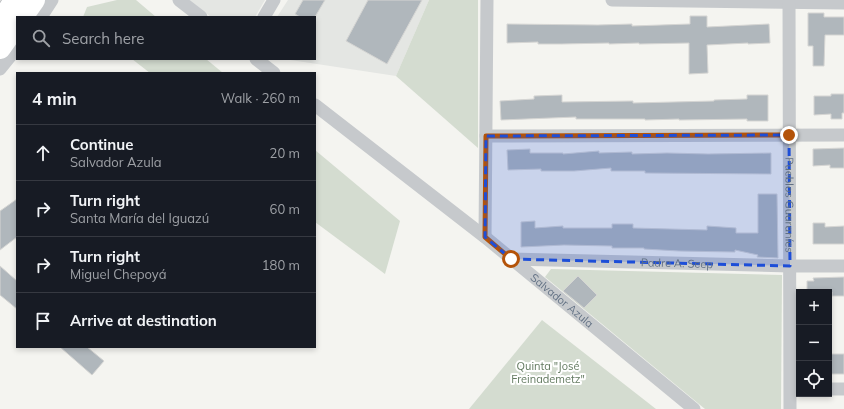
<!DOCTYPE html>
<html lang="en">
<head>
<meta charset="utf-8">
<style>
	:root { --surface:#171b24; --page:#20242c; --text:#f1f3f6; --muted:#9ea1a6; --line:#363941 }
	body { margin:0; font-family:Mulish,sans-serif; background:var(--page); color:var(--text) }
	.controls { position:absolute; right:12px; bottom:12px; display:grid; overflow:hidden; border-radius:0px; box-shadow:0 2px 6px #0003 }
	.controls button { width:36px; height:36px; display:grid; place-items:center; padding:0; border:0; border-bottom:1px solid var(--line); background:var(--surface); color:var(--text); font:20px sans-serif }
	.stop { position:absolute; width:12px; height:12px; margin:-9px; border:3px solid #b45309; border-radius:50%; background:#fff }
	.stop.end { background:#b45309; border-color:#fff; box-shadow:0 1px 4px #0008 }
	.list { margin:0; padding:0; list-style:none }
	h2 { display:flex; justify-content:space-between; align-items:center; height:52px; margin:0; padding:0 16px; font-size:17px }
	h2 small { font-size:13px; font-weight:400; color:var(--muted) }
	.list li { display:grid; grid-template-columns:26px 1fr auto; gap:12px; align-items:center; box-sizing:border-box; height:56px; padding:0 16px; border-top:1px solid var(--line) }
	.list b { display:block; font-size:15px; white-space:nowrap }
	.list p { margin:0; font-size:13px; white-space:nowrap; color:var(--muted) }
	.list em { font-size:13px; font-style:normal; color:var(--muted) }
	.icon { flex:none; width:22px; height:22px; fill:none; stroke:currentColor; stroke-width:2; stroke-linecap:round; stroke-linejoin:round }
	.map { position:relative; flex:none; width:844px; height:409px; overflow:hidden }
	.search { position:absolute; background:var(--surface); box-shadow:0 2px 6px #0003; left:16px; top:16px; width:300px; height:44px; display:flex; align-items:center; gap:10px; box-sizing:border-box; padding:0 14px; border-radius:0px; color:var(--muted); font-size:15px }
	.panel { position:absolute; background:var(--surface); box-shadow:0 2px 6px #0003; left:16px; top:72px; width:300px; height:276px; border-radius:0px }
	.map>svg:first-child { display:block }
</style>
</head>
<body>
<div class="map">
<svg width="844" height="409" viewBox="0 0 844 409">
	<rect width="100%" height="100%" fill="#f4f4f0"/>
	<g fill="#e4e6e3">
		<polygon points="189,0 265,0 255,17 211,17"/>
		<polygon points="288,0 429,0 396,76 284,59 315,59 315,17 277,17"/>
	</g>
	<g fill="#d4dcd0">
		<polygon points="117,0 136,0 156,17 83,17 87,7"/>
		<polygon points="429,0 478,0 478,148 396,76"/>
		<polygon points="132,59 206,59 223,73 150,73"/>
		<polygon points="315,150 400,221 385,274 315,222"/>
		<polygon points="551,269 782,275 781,409 705,409 545,277"/>
		<polygon points="542,320 656,409 469,409"/>
	</g>
	<g fill="#b0b7bc" stroke="#d5d5d3">
		<polygon points="303,0 325,0 315,17 300,17 295,14"/>
		<polygon points="368,0 422,0 387,64 346,41"/>
		<polygon points="808,13 824,13 824,17 844,17 844,35 825,35 824,66 813,66 813,46 808,46"/>
		<polygon points="690,16 707,16 707,27 769,24 770,43 748,44 748,43 707,45 708,73 689,74 689,43 639,44 639,43 609,44 609,43 561,44 538,44 538,42 507,43 507,24 598,25 632,24 632,26 690,24"/>
		<polygon points="831,94 844,94 844,113 842,113 842,119 831,119 831,114 814,115 814,96 831,96"/>
		<polygon points="562,95 562,102 633,101 633,103 714,101 714,100 747,99 747,95 768,95 768,121 747,121 747,119 679,120 679,119 645,120 645,119 576,119 576,117 501,120 500,101 534,99 534,96"/>
		<polygon points="844,148 844,168 830,168 830,165 813,166 813,149"/>
		<polygon points="530,149 530,153 563,153 563,154 599,151 599,153 632,152 632,154 667,153 708,154 771,153 771,174 645,173 645,171 611,171 611,168 574,171 541,171 541,169 508,170 507,150"/>
		<polygon points="758,194 777,194 778,258 757,257 758,255 735,250 735,252 679,251 644,249 644,248 612,248 612,246 564,245 521,247 521,222 535,221 535,228 563,226 563,228 612,228 612,224 633,224 633,228 707,230 707,226 736,228 736,233 758,233"/>
		<polygon points="17,199 17,237 0,250 0,211"/>
		<polygon points="813,223 825,223 825,227 844,226 844,244 813,244"/>
		<polygon points="0,266 17,281 17,309 0,295"/>
		<polygon points="578,276 597,295 584,308 563,291"/>
		<polygon points="844,277 844,296 832,296 832,292 807,292 807,281 814,281 813,278"/>
		<polygon points="60,347 87,347 104,361 92,375"/>
		<rect x="830" y="354" width="14" height="20"/>
	</g>
	<g fill="none" stroke-linecap="round" stroke-linejoin="round">
		<defs>
			<g id="highway">
				<polyline points="22,17 34,0"/>
				<polyline points="0,24 15,0"/>
				<polyline points="0,48 17,24"/>
			</g>
		</defs>
		<use href="#highway" stroke="#b8babd" stroke-width="24"/>
		<g stroke="#c6c9cc" stroke-width="13">
			<polyline points="179,0 201,17"/>
			<polyline points="612,0 844,3"/>
			<path id="s1" d="M789,0L790,409"/>
			<polyline points="41,17 52,0"/>
			<polyline points="264,17 274,0"/>
			<polyline points="256,59 274,73"/>
			<polyline points="0,69 17,48"/>
			<path id="s2" d="M315,105L485,237L694,409"/>
			<polyline points="486,136 844,135"/>
			<polyline points="485,237 487,0"/>
			<path id="s3" d="M511,259L790,266H844"/>
			<polyline points="829,389 844,389"/>
		</g>
		<use href="#highway" stroke="#fff" stroke-width="22"/>
	</g>
	<g fill="none" stroke-linecap="round" stroke-linejoin="round">
		<polyline stroke="#b45309" stroke-width="5" points="511,259 485,237 486,136 789,135"/>
	</g>
	<path fill="#1d4ed8" fill-opacity="0.2" stroke="#1d4ed8" stroke-width="3" stroke-dasharray="8 5" stroke-linejoin="round" d="M789,135L790,266L511,259L485,237L486,136Z"/>
	<g text-anchor="middle" dominant-baseline="central" stroke-width="4" stroke-linejoin="round" paint-order="stroke">
		<g font-size="11" fill="#617083" stroke="#fff">
			<text stroke="none"><textPath href="#s1" startOffset="205">Pueblos Guaraníes</textPath></text>
			<text stroke="none"><textPath href="#s3" startOffset="166">Padre A. Seep</textPath></text>
			<text stroke="none"><textPath href="#s2" startOffset="315">Salvador Azula</textPath></text>
		</g>
		<g font-size="11" fill="#637a60" stroke="#fff">
			<text x="548" y="366">Quinta "José<tspan x="548" dy="13">Freinademetz"</tspan></text>
		</g>
	</g>
</svg>
<div class="controls">
<button>+</button>
<button>−</button>
<button><svg class="icon" aria-label="locate" viewBox="0 0 24 24"><circle cx="12" cy="12" r="6"/><path d="M12 2v4M12 18v4M2 12h4M18 12h4"/></svg></button>
</div>
<div class="stop" style="left:511px;top:259px"></div>
<div class="stop end" style="left:789px;top:135px"></div>
<div class="search"><svg class="icon" aria-label="search" viewBox="0 0 24 24"><circle cx="10" cy="10" r="6"/><path d="M15 15l6 6"/></svg>Search here</div>
<section class="panel">
<h2>4 min<small>Walk · 260 m</small></h2>
<ul class="list">
<li><svg class="icon" aria-label="ahead" viewBox="0 0 24 24"><path d="M12 20V5M6 11l6-6 6 6"/></svg><div><b>Continue</b><p>Salvador Azula</p></div><em>20 m</em></li>
<li><svg class="icon" aria-label="right" viewBox="0 0 24 24"><path d="M7 20v-9h11M14 6l5 5-5 5"/></svg><div><b>Turn right</b><p>Santa María del Iguazú</p></div><em>60 m</em></li>
<li><svg class="icon" aria-label="right" viewBox="0 0 24 24"><path d="M7 20v-9h11M14 6l5 5-5 5"/></svg><div><b>Turn right</b><p>Miguel Chepoyá</p></div><em>180 m</em></li>
<li><svg class="icon" aria-label="arrive" viewBox="0 0 24 24"><path d="M6 21V4h12l-3 4 3 4H6"/></svg><div><b>Arrive at destination</b></div></li>
</ul>
</section>
</div>
</body>
</html>
